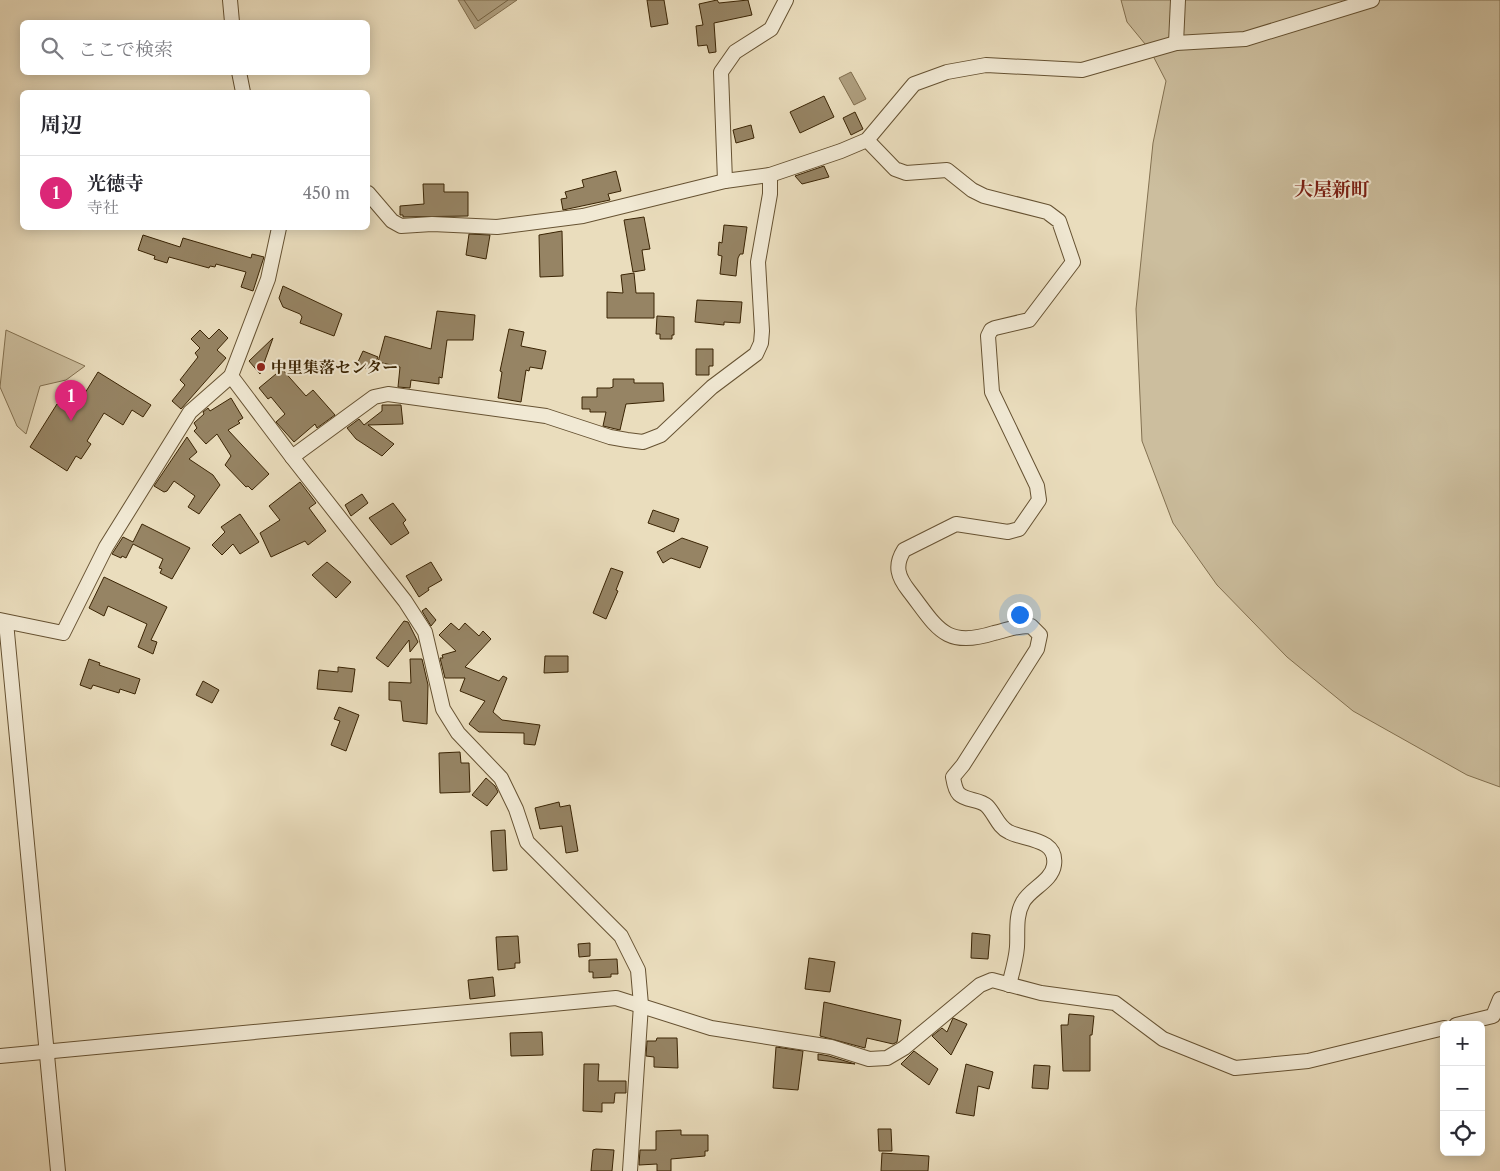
<!DOCTYPE html>
<html lang="ja">
<head>
<meta charset="utf-8">
<style>
	:root { --surface:#fff; --page:#f7f7f7; --text:#2b2b33; --muted:#7c7c81; --line:#e1e1e2; --accent:#db2777 }
	body { margin:0; font-family:"Libre Caslon Text","Noto Serif JP",serif; background:var(--page); color:var(--text) }
	.controls { position:absolute; right:15px; bottom:15px; display:grid; overflow:hidden; border-radius:8px; box-shadow:0 2px 12px #0003 }
	.controls button { width:45px; height:45px; display:grid; place-items:center; padding:0; border:0; border-bottom:1px solid var(--line); background:var(--surface); color:var(--text); font:25px sans-serif }
	.you { position:absolute; left:1019px; top:614px; width:18px; height:18px; margin:-12px; border:4px solid #fff; border-radius:50%; background:#1a73e8; box-shadow:0 0 0 8px #1a73e833 }
	.badge { display:grid; place-items:center; width:32px; height:32px; border-radius:50%; background:var(--accent); color:#fff; font-size:16px; font-weight:700 }
	.pin { position:absolute; translate:-50% -41px; filter:drop-shadow(0 1px 2px #0008) }
	.pin::after { content:''; position:absolute; top:26px; width:18px; height:15px; background:inherit; clip-path:polygon(0 0,100% 0,50% 100%) }
	.list { margin:0; padding:0; list-style:none }
	h2 { display:flex; justify-content:space-between; align-items:center; height:65px; margin:0; padding:0 20px; font-size:21px }
	h2 small { font-size:16px; font-weight:400; color:var(--muted) }
	.list li { display:grid; grid-template-columns:32px 1fr auto; gap:15px; align-items:center; box-sizing:border-box; height:75px; padding:0 20px; border-top:1px solid var(--line) }
	.list b { display:block; font-size:19px; white-space:nowrap }
	.list p { margin:0; font-size:16px; white-space:nowrap; color:var(--muted) }
	.list em { font-size:16px; font-style:normal; color:var(--muted) }
	.icon { flex:none; width:28px; height:28px; fill:none; stroke:currentColor; stroke-width:2; stroke-linecap:round; stroke-linejoin:round }
	.map { position:relative; flex:none; width:1500px; height:1171px; overflow:hidden }
	.search { position:absolute; background:var(--surface); box-shadow:0 2px 12px #0003; left:20px; top:20px; width:350px; height:55px; display:flex; align-items:center; gap:12px; box-sizing:border-box; padding:0 18px; border-radius:8px; color:var(--muted); font-size:19px }
	.panel { position:absolute; background:var(--surface); box-shadow:0 2px 12px #0003; left:20px; top:90px; width:350px; height:140px; border-radius:8px }
	.map>svg:first-child { display:block }
</style>
</head>
<body>
<div class="map">
<svg width="1500" height="1171" viewBox="0 0 1500 1171">
	<rect width="100%" height="100%" fill="#eaddbd"/>
	<filter id="stains"><feTurbulence type="fractalNoise" baseFrequency=".004" numOctaves="4"/><feColorMatrix values="0 0 0 0 .2 0 0 0 0 .09 0 0 0 0 .02 0 0 0 .5 -.17"/></filter>
	<radialGradient id="worn" r=".72"><stop offset=".6" stop-color="#630" stop-opacity="0"/><stop offset="1" stop-color="#630" stop-opacity=".3"/></radialGradient>
	<g fill="#ccbe9e" stroke="#837151">
		<polygon points="1121,0 1500,0 1500,787 1467,775 1353,711 1287,657 1217,585 1173,523 1142,441 1136,309 1153,143 1166,81 1150,50 1127,22"/>
		<polygon points="6,330 85,366 66,380 40,386 26,434 17,426 0,387"/>
	</g>
	<g fill="#ae9e7e" stroke="#806d4d">
		<polygon points="458,0 517,0 475,29"/>
		<polygon points="851,72 866,99 854,105 839,78"/>
	</g>
	<g fill="none" stroke-linecap="round" stroke-linejoin="round">
		<polyline stroke="#746141" stroke-width="1" points="464,0 478,21 508,0"/>
	</g>
	<g fill="#968464" stroke="#3a2404">
		<polygon points="647,0 664,0 668,24 651,27"/>
		<polygon points="717,0 719,3 748,0 752,15 714,23 716,52 709,53 707,45 698,46 696,26 703,25 699,4"/>
		<polygon points="824,96 834,117 800,133 790,112"/>
		<polygon points="855,112 863,129 851,135 843,118"/>
		<polygon points="751,125 754,138 736,143 733,130"/>
		<polygon points="824,166 829,177 802,184 795,176"/>
		<polygon points="616,171 621,191 608,194 610,200 563,210 561,199 567,198 565,192 584,187 582,180"/>
		<polygon points="423,184 444,184 444,192 468,192 468,216 403,217 403,215 400,215 400,206 424,204"/>
		<polygon points="644,217 650,249 642,250 645,270 633,272 624,220"/>
		<polygon points="724,225 747,227 743,254 740,254 738,258 736,276 720,274 722,256 718,255 719,242 722,243"/>
		<polygon points="562,231 563,276 540,277 539,235"/>
		<polygon points="469,234 490,235 486,259 466,255"/>
		<polygon points="143,235 180,247 183,238 251,258 252,254 264,257 253,291 241,287 246,272 216,264 215,267 210,266 209,268 169,257 167,263 154,259 155,256 138,250"/>
		<polygon points="634,273 636,293 654,293 654,318 607,318 607,292 623,293 621,275"/>
		<polygon points="283,286 342,314 334,336 300,323 302,317 300,314 283,307 279,298"/>
		<polygon points="697,300 742,302 740,323 724,322 724,325 695,322"/>
		<polygon points="437,311 475,315 473,340 447,340 442,378 439,377 439,384 411,380 410,388 398,387 400,367 378,362 385,336 431,349"/>
		<polygon points="657,316 674,317 674,335 672,335 672,339 660,339 660,334 656,334"/>
		<polygon points="219,329 228,338 217,350 226,358 181,409 172,401 185,385 180,380 198,357 195,353 200,348 191,339 200,330 209,339"/>
		<polygon points="509,329 524,332 521,346 546,351 542,369 530,367 529,371 526,370 521,402 498,398 502,372 500,371"/>
		<polygon points="273,338 260,374 249,361"/>
		<polygon points="696,349 713,349 713,366 709,366 709,375 696,375"/>
		<polygon points="363,351 378,357 372,371 357,364"/>
		<polygon points="282,369 306,396 313,390 335,415 317,428 315,424 294,442 276,422 285,414 271,397 268,399 259,388"/>
		<polygon points="98,372 151,405 143,417 132,410 123,425 104,413 87,441 91,444 81,459 76,456 67,471 30,447 57,404 72,414"/>
		<polygon points="613,379 634,379 634,383 663,383 664,401 626,404 620,430 603,426 606,412 590,412 590,409 582,409 582,397 597,397 597,388 610,388 613,387"/>
		<polygon points="231,398 243,418 238,421 240,423 228,430 269,474 252,490 248,486 246,487 225,465 231,456 217,434 206,444 194,431 197,428 194,423 204,414 203,412 208,408 210,411"/>
		<polygon points="382,405 401,405 403,424 368,425 394,444 382,456 356,439 347,428 359,419 364,425 382,411"/>
		<polygon points="187,437 197,452 189,459 213,475 220,485 199,514 188,507 195,496 174,481 167,491 164,492 154,486"/>
		<polygon points="300,482 316,503 309,508 326,531 308,545 305,541 271,557 260,533 280,520 269,506"/>
		<polygon points="362,494 368,503 351,516 345,505"/>
		<polygon points="393,503 406,520 403,523 409,533 391,545 369,518"/>
		<polygon points="653,510 679,519 674,532 648,523"/>
		<polygon points="240,514 259,542 240,554 233,544 222,555 212,545 225,532 221,527"/>
		<polygon points="142,524 190,548 172,579 160,573 162,569 159,568 163,559 133,544 126,558 122,556 121,558 112,554 123,537 133,542"/>
		<polygon points="682,538 708,547 700,568 671,558 663,563 657,552"/>
		<polygon points="327,562 351,582 336,598 312,575"/>
		<polygon points="431,562 442,580 428,588 429,590 419,597 406,576"/>
		<polygon points="611,568 623,572 616,590 618,591 606,619 593,613"/>
		<polygon points="104,577 167,607 151,640 157,642 153,654 138,647 147,624 108,606 104,616 89,608"/>
		<polygon points="426,608 436,620 431,626 422,611"/>
		<polygon points="404,621 408,622 418,642 410,652 409,640 388,667 376,658"/>
		<polygon points="451,623 459,630 465,623 479,636 483,631 491,639 465,667 499,681 503,676 507,678 493,712 502,720 540,725 535,745 524,744 524,733 479,732 469,724 485,701 460,691 465,678 445,678 440,658 443,658 442,655 456,651 439,635"/>
		<polygon points="545,656 568,656 568,672 544,673"/>
		<polygon points="89,659 100,663 99,665 140,679 135,694 120,689 119,693 93,685 91,689 80,685"/>
		<polygon points="410,659 422,659 428,685 427,724 403,721 401,701 389,700 389,682 411,683"/>
		<polygon points="338,667 355,669 352,692 317,689 319,670 338,672"/>
		<polygon points="203,681 219,690 212,703 196,695"/>
		<polygon points="339,707 359,715 346,751 331,745 340,721 334,719"/>
		<polygon points="460,752 461,763 469,763 470,792 440,793 439,753"/>
		<polygon points="486,778 495,786 498,792 487,806 472,795"/>
		<polygon points="559,802 560,807 570,805 578,851 566,853 562,826 540,829 535,808"/>
		<polygon points="505,830 507,870 493,871 491,831"/>
		<polygon points="972,933 990,935 988,959 971,958"/>
		<polygon points="518,936 520,963 515,963 515,968 498,970 496,937"/>
		<polygon points="590,943 590,956 579,957 578,944"/>
		<polygon points="809,958 835,962 830,992 805,989"/>
		<polygon points="617,959 618,974 611,974 611,977 593,978 593,972 589,972 589,960"/>
		<polygon points="493,977 495,996 470,999 468,980"/>
		<polygon points="824,1002 901,1020 897,1042 893,1044 867,1038 865,1048 820,1036"/>
		<polygon points="1069,1014 1094,1016 1092,1035 1090,1035 1090,1071 1063,1071 1061,1025 1068,1025"/>
		<polygon points="953,1018 967,1024 951,1055 932,1036 942,1028 947,1032"/>
		<polygon points="542,1032 543,1055 511,1056 510,1033"/>
		<polygon points="657,1038 677,1038 678,1068 654,1067 654,1057 646,1056 647,1041 656,1041"/>
		<polygon points="776,1047 803,1051 798,1090 773,1088"/>
		<polygon points="914,1051 938,1069 929,1085 901,1064"/>
		<polygon points="818,1054 829,1056 855,1064 818,1060"/>
		<polygon points="584,1064 599,1064 598,1081 626,1081 626,1093 615,1093 614,1103 602,1103 602,1112 583,1111"/>
		<polygon points="966,1064 993,1072 989,1089 978,1086 974,1116 956,1113"/>
		<polygon points="1034,1065 1050,1066 1048,1089 1032,1088"/>
		<polygon points="878,1129 891,1129 892,1151 879,1151"/>
		<polygon points="681,1130 681,1135 708,1135 708,1151 705,1151 705,1156 671,1159 671,1171 657,1171 657,1164 639,1165 640,1150 656,1150 656,1131"/>
		<polygon points="596,1149 614,1150 612,1171 591,1171 593,1150"/>
		<polygon points="882,1153 929,1156 928,1171 881,1171"/>
	</g>
	<g fill="none" stroke-linecap="round" stroke-linejoin="round">
		<defs>
			<g id="street">
				<polyline points="230,0 232,22"/>
				<polyline points="1176,43 1178,0"/>
				<polyline points="239,72 243,92"/>
				<path d="M867,140L895,169L906,173L947,170L972,190L984,196L1047,212L1059,221L1073,262L1029,320L995,328L991,330L988,336L992,392L1037,486L1039,500L1019,529L1008,532L956,524L904,550C894,566 898,577 909,591C937,627 944,649 994,633C1007,630 1018,625 1031,626L1040,635L1037,649L963,765L953,777C954,783 955,790 959,794C966,801 980,799 987,806C995,814 998,827 1009,832C1024,840 1058,838 1054,865C1052,881 1030,889 1023,902C1015,916 1018,933 1017,947C1016,960 1012,973 1009,985"/>
				<polyline points="725,181 721,72 735,52 771,29 786,0"/>
				<polyline points="368,193 392,221 401,226 432,224 497,227 583,216 725,181 770,175 841,151 867,140 914,84 947,72 986,65 1082,70 1176,43 1245,39 1372,0"/>
				<polyline points="231,376 292,457 405,601 425,632 443,709 458,733 501,778 516,809 527,842 621,936 638,970 641,1005 630,1171"/>
				<polyline points="292,457 374,397 388,394 546,416 610,437 627,440 643,442 661,435 712,387 756,354 761,343 762,331 758,262 770,194 770,175"/>
				<polyline points="0,620 63,633 106,547 190,412 231,376 268,279 279,228"/>
				<polyline points="6,622 58,1171"/>
				<polyline points="1456,1025 1493,1016 1500,999"/>
				<polyline points="0,1056 616,998 711,1028 831,1047 869,1059 887,1058 904,1048 980,985 992,980 1041,993 1115,1003 1163,1039 1235,1068 1308,1061 1444,1028"/>
			</g>
		</defs>
		<use href="#street" stroke="#665232" stroke-width="16"/>
		<use href="#street" stroke="#f1e9d4" stroke-width="14"/>
	</g>
	<circle fill="#8f2418" stroke="#f1e9d4" stroke-width="2" cx="261" cy="367" r="5"/>
	<g text-anchor="middle" dominant-baseline="central" stroke-width="4" stroke-linejoin="round" paint-order="stroke">
		<g font-size="16" font-weight="bold" fill="#3a2404" stroke="#f1e9d4" text-anchor="start">
			<text x="271" y="367">中里集落センター</text>
		</g>
		<g font-size="19" font-weight="bold" fill="#7a1f14" stroke="#f1e9d4">
			<text x="1332" y="189">大屋新町</text>
		</g>
	</g>
	<rect width="100%" height="100%" filter="url(#stains)"/>
	<rect width="100%" height="100%" fill="url(#worn)"/>
</svg>
<div class="controls">
<button>+</button>
<button>−</button>
<button><svg class="icon" aria-label="locate" viewBox="0 0 24 24"><circle cx="12" cy="12" r="6"/><path d="M12 2v4M12 18v4M2 12h4M18 12h4"/></svg></button>
</div>
<div class="you"></div>
<div class="pin badge" style="left:71px;top:421px">1</div>
<div class="search"><svg class="icon" aria-label="search" viewBox="0 0 24 24"><circle cx="10" cy="10" r="6"/><path d="M15 15l6 6"/></svg>ここで検索</div>
<section class="panel">
<h2>周辺<small></small></h2>
<ul class="list">
<li><span class="badge">1</span><div><b>光徳寺</b><p>寺社</p></div><em>450 m</em></li>
</ul>
</section>
</div>
</body>
</html>
